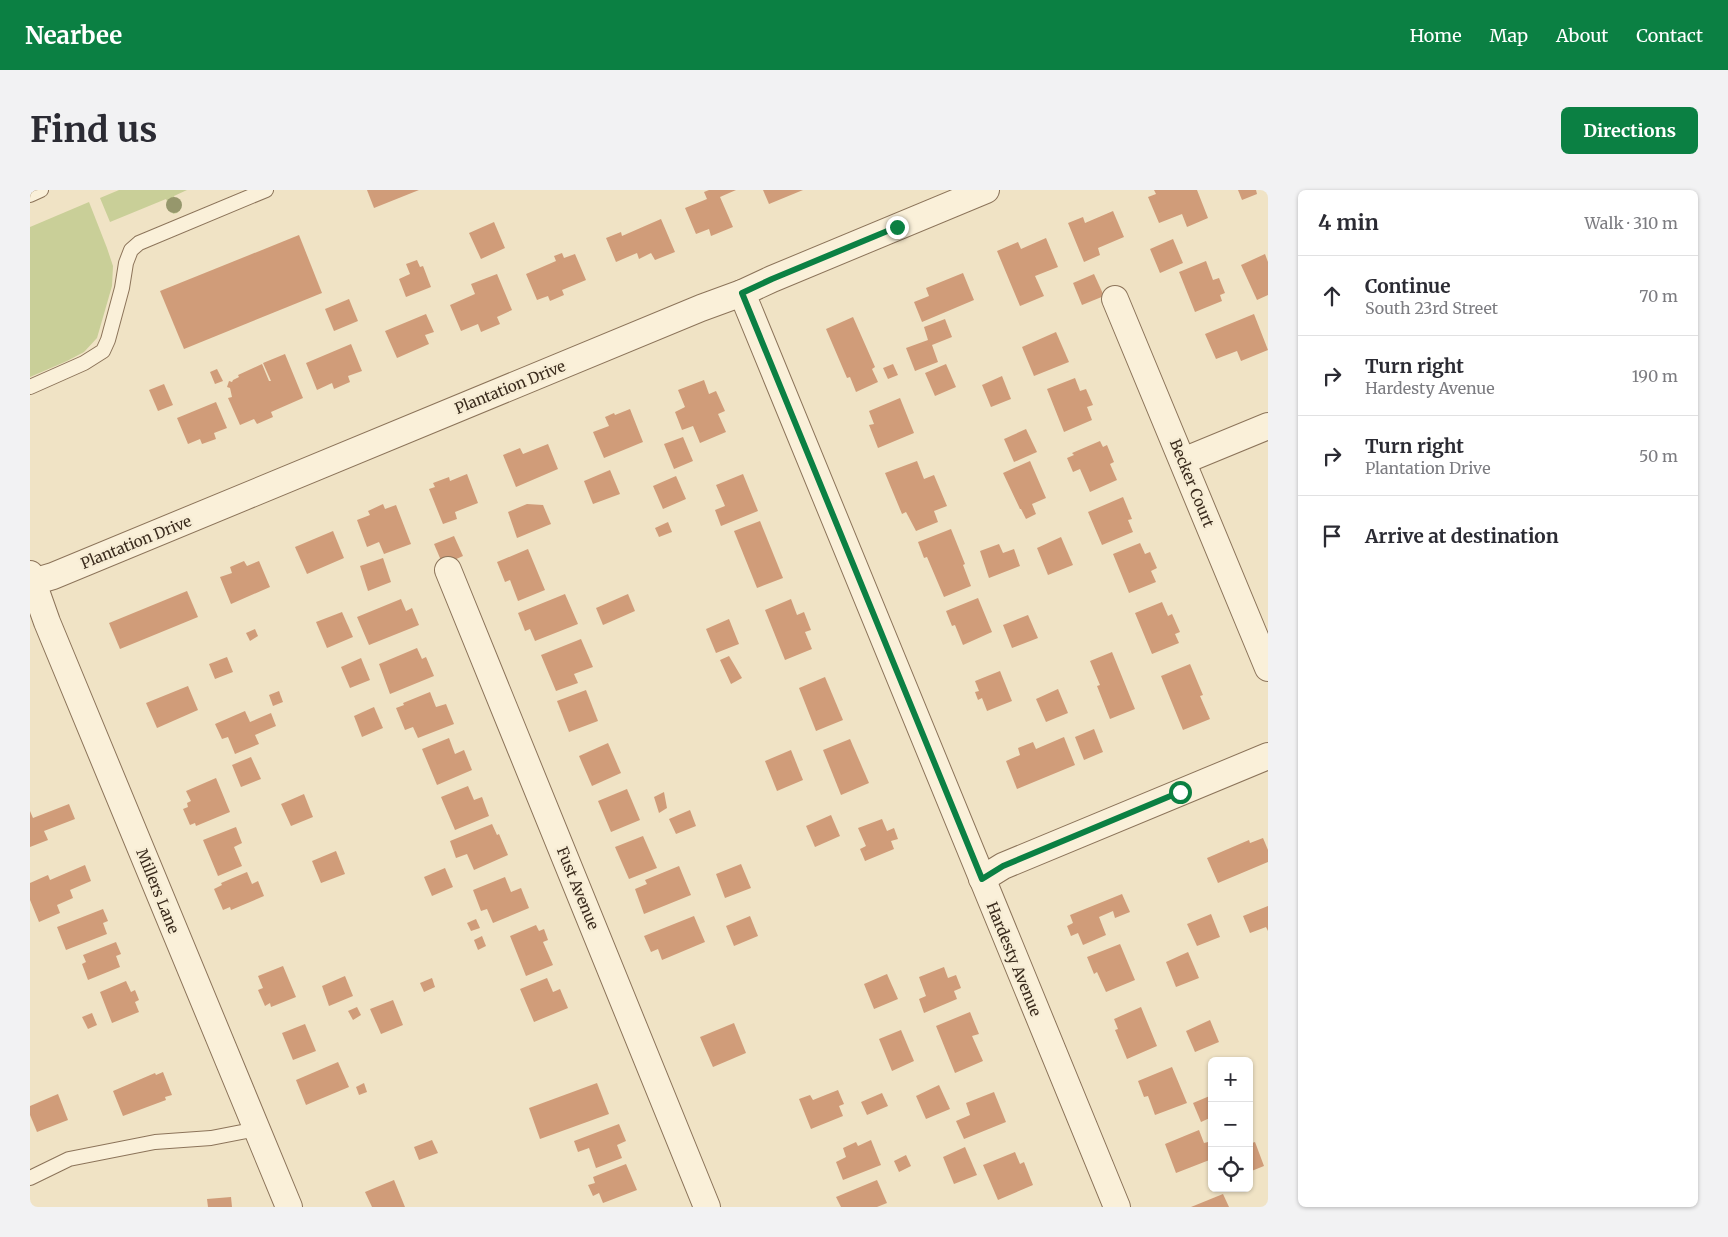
<!DOCTYPE html>
<html lang="en">
<head>
<meta charset="utf-8">
<style>
	:root { --surface:#fff; --page:#f2f2f3; --text:#2b2b33; --muted:#7c7c81; --line:#e1e1e2; --accent:#0b8043 }
	body { margin:0; font-family:Merriweather,serif; background:var(--page); color:var(--text) }
	.controls { position:absolute; right:15px; bottom:15px; display:grid; overflow:hidden; border-radius:8px; box-shadow:0 1px 4px #0004 }
	.controls button { width:45px; height:45px; display:grid; place-items:center; padding:0; border:0; border-bottom:1px solid var(--line); background:var(--surface); color:var(--text); font:25px sans-serif }
	.stop { position:absolute; width:15px; height:15px; margin:-11px; border:4px solid #0b8043; border-radius:50%; background:#fff }
	.stop.end { background:#0b8043; border-color:#fff; box-shadow:0 1px 5px #0008 }
	.list { margin:0; padding:0; list-style:none }
	h2 { display:flex; justify-content:space-between; align-items:center; height:65px; margin:0; padding:0 20px; font-size:21px }
	h2 small { font-size:16px; font-weight:400; color:var(--muted) }
	.list li { display:grid; grid-template-columns:32px 1fr auto; gap:15px; align-items:center; box-sizing:border-box; height:80px; padding:0 20px; border-top:1px solid var(--line) }
	.list b { display:block; font-size:19px; white-space:nowrap }
	.list p { margin:0; font-size:16px; white-space:nowrap; color:var(--muted) }
	.list em { font-size:16px; font-style:normal; color:var(--muted) }
	.icon { flex:none; width:28px; height:28px; fill:none; stroke:currentColor; stroke-width:2; stroke-linecap:round; stroke-linejoin:round }
	.map { position:relative; flex:none; width:1238px; height:1017px; overflow:hidden; border-radius:8px }
	header { display:flex; align-items:center; gap:30px; box-sizing:border-box; height:70px; padding:0 25px; background:var(--accent); color:#fff }
	header strong { font-size:24px }
	nav { display:flex; gap:28px; margin-inline-start:auto; font-size:18px }
	.intro { display:flex; align-items:center; justify-content:space-between; box-sizing:border-box; height:120px; padding:0 30px }
	h1 { margin:0; font-size:35px }
	.button { padding:12px 22px; border-radius:8px; background:var(--accent); color:#fff; font-size:18px; font-weight:700 }
	main { display:flex; gap:30px; padding:0 30px }
	aside { flex:1; background:var(--surface); border-radius:8px; box-shadow:0 1px 4px #0004 }
	.map>svg:first-child { display:block }
</style>
</head>
<body>
<header>
<strong>Nearbee</strong>
<nav><a>Home</a><a>Map</a><a>About</a><a>Contact</a></nav>
</header>
<div class="intro"><h1>Find us</h1><a class="button">Directions</a></div>
<main>
<div class="map">
<svg width="1238" height="1017" viewBox="0 0 1238 1017">
	<rect width="100%" height="100%" fill="#f0e3c5"/>
	<g fill="#c9cf98">
		<polygon points="89,0 157,0 144,6 150,20 147,23 143,24 136,9 80,32 70,8"/>
		<polygon points="59,12 77,58 83,76 82,96 67,148 54,162 37,171 0,187 0,37"/>
	</g>
	<g fill="#d09c79">
		<polygon points="337,0 389,0 344,18"/>
		<polygon points="679,0 706,0 690,7 703,37 681,46 679,39 666,44 655,18 677,9 674,2"/>
		<polygon points="733,0 773,0 739,14"/>
		<polygon points="1124,0 1167,0 1178,28 1157,37 1152,24 1129,33 1118,7 1126,4"/>
		<polygon points="1208,0 1226,0 1227,4 1212,10"/>
		<polygon points="1083,21 1094,47 1068,58 1070,65 1054,72 1038,33 1053,27 1055,33"/>
		<polygon points="631,29 645,62 625,70 621,63 609,69 607,63 586,72 576,48 591,42 592,46"/>
		<polygon points="464,32 475,58 451,69 439,43"/>
		<polygon points="269,45 292,103 154,159 130,101"/>
		<polygon points="1016,48 1028,77 1005,86 1014,106 990,116 967,61 988,52 991,59"/>
		<polygon points="1143,49 1153,73 1130,83 1120,59"/>
		<polygon points="532,63 534,68 545,64 556,90 532,100 534,105 520,111 518,106 507,110 496,84 526,71 524,66"/>
		<polygon points="1235,64 1238,72 1238,105 1227,110 1211,75"/>
		<polygon points="387,70 390,77 393,76 401,97 376,107 369,89 380,84 376,74"/>
		<polygon points="1176,71 1183,90 1189,88 1195,103 1190,105 1192,111 1165,122 1149,82"/>
		<polygon points="933,83 944,110 892,132 884,112 899,106 896,98"/>
		<polygon points="467,84 482,120 467,127 470,134 451,142 448,134 431,141 420,115 445,104 441,94"/>
		<polygon points="1064,84 1074,106 1052,115 1043,93"/>
		<polygon points="319,109 328,131 304,141 295,119"/>
		<polygon points="396,124 404,142 395,145 399,154 367,168 355,141"/>
		<polygon points="1224,124 1238,160 1211,171 1207,161 1186,169 1175,144"/>
		<polygon points="823,127 845,177 842,179 848,192 826,202 820,187 817,188 796,139"/>
		<polygon points="915,129 922,147 902,155 908,172 885,181 876,158 898,150 894,137"/>
		<polygon points="1026,142 1039,172 1004,186 992,157"/>
		<polygon points="321,154 332,181 318,186 320,192 304,199 302,193 287,200 276,173"/>
		<polygon points="255,164 273,208 241,222 243,227 227,234 224,229 210,235 198,208 202,207 200,198 197,197 199,191 202,192 203,190 209,187 208,185 232,174 239,191 241,191 233,173"/>
		<polygon points="863,174 868,185 858,189 853,178"/>
		<polygon points="916,174 926,197 905,206 895,183"/>
		<polygon points="187,179 193,191 185,194 180,182"/>
		<polygon points="972,186 981,209 961,217 952,195"/>
		<polygon points="1045,188 1050,201 1056,199 1063,215 1057,217 1062,230 1034,242 1017,199"/>
		<polygon points="674,190 679,204 686,201 695,221 688,224 696,242 670,253 663,236 652,240 645,222 655,217 648,200"/>
		<polygon points="134,194 143,215 128,221 119,200"/>
		<polygon points="870,208 884,243 848,258 839,235 844,234 839,221"/>
		<polygon points="186,212 197,238 184,243 186,249 172,254 170,249 158,254 147,228"/>
		<polygon points="600,219 613,252 574,268 563,242 579,236 575,227 584,223 585,225"/>
		<polygon points="996,239 1007,262 984,272 974,249"/>
		<polygon points="653,247 663,271 644,279 634,254"/>
		<polygon points="1070,251 1073,257 1077,255 1084,272 1080,274 1087,290 1060,302 1050,279 1043,282 1037,268 1044,265 1042,263"/>
		<polygon points="518,254 528,279 486,297 473,265 490,258 493,264"/>
		<polygon points="887,271 894,289 904,285 917,316 904,321 908,332 886,341 876,322 872,324 855,283"/>
		<polygon points="1000,271 1016,308 1002,314 1006,324 996,329 991,319 990,319 973,283"/>
		<polygon points="580,280 590,304 563,314 554,291"/>
		<polygon points="437,284 448,313 425,322 427,329 413,334 399,299 405,297 403,293 419,287 420,291"/>
		<polygon points="713,284 728,321 691,336 685,320 695,316 686,295"/>
		<polygon points="646,286 656,309 633,319 623,296"/>
		<polygon points="1093,307 1102,329 1098,330 1103,342 1072,355 1058,322"/>
		<polygon points="353,314 355,319 366,315 381,354 354,364 349,352 337,357 327,330 340,325 338,321"/>
		<polygon points="497,314 513,315 521,334 487,348 478,322"/>
		<polygon points="730,331 753,388 727,398 704,341"/>
		<polygon points="638,332 642,342 629,347 625,338"/>
		<polygon points="921,339 935,374 933,375 941,396 914,407 897,367 894,368 888,352"/>
		<polygon points="303,341 314,368 277,384 265,357"/>
		<polygon points="424,346 433,366 413,375 404,354"/>
		<polygon points="1031,347 1043,375 1018,385 1007,358"/>
		<polygon points="1110,353 1115,364 1120,362 1127,378 1121,381 1126,392 1099,403 1083,364"/>
		<polygon points="969,354 973,363 984,359 990,376 959,388 950,361"/>
		<polygon points="498,359 515,400 488,411 480,390 475,392 467,372"/>
		<polygon points="353,368 361,392 338,401 330,376"/>
		<polygon points="214,371 217,376 229,371 240,397 201,414 190,387 202,383 200,377"/>
		<polygon points="157,401 168,427 90,459 79,433"/>
		<polygon points="535,404 548,434 505,451 500,439 495,441 488,423"/>
		<polygon points="598,404 605,421 573,435 566,418"/>
		<polygon points="948,408 962,442 933,455 925,435 922,436 916,421"/>
		<polygon points="371,409 376,421 382,418 389,435 339,455 327,427"/>
		<polygon points="761,409 767,425 774,422 781,440 775,442 782,459 755,470 735,420"/>
		<polygon points="1132,412 1138,426 1142,424 1150,442 1145,444 1149,453 1122,464 1105,423"/>
		<polygon points="312,422 323,447 297,458 286,432"/>
		<polygon points="998,425 1008,448 982,458 973,435"/>
		<polygon points="699,429 709,454 686,463 676,439"/>
		<polygon points="225,439 228,446 220,451 216,443"/>
		<polygon points="551,449 563,477 544,484 548,493 526,501 511,465"/>
		<polygon points="387,458 392,469 396,467 404,486 360,504 349,474"/>
		<polygon points="1082,462 1105,519 1080,529 1067,496 1070,495 1060,471"/>
		<polygon points="699,466 712,488 701,494 690,470"/>
		<polygon points="197,467 203,482 185,489 179,474"/>
		<polygon points="331,468 340,490 320,498 311,477"/>
		<polygon points="1160,474 1173,505 1170,506 1180,529 1153,540 1131,486"/>
		<polygon points="970,481 982,511 957,521 952,508 948,510 945,502 949,501 945,491"/>
		<polygon points="795,487 813,530 786,541 769,498"/>
		<polygon points="158,496 168,520 127,538 116,513"/>
		<polygon points="1028,499 1038,523 1016,532 1006,509"/>
		<polygon points="556,500 568,531 539,542 527,511"/>
		<polygon points="249,501 253,512 243,516 239,505"/>
		<polygon points="400,502 406,517 416,514 424,534 388,548 383,537 375,540 366,518 374,515 373,513"/>
		<polygon points="344,517 353,538 332,547 324,526"/>
		<polygon points="215,521 220,532 241,523 246,536 225,545 229,554 205,564 198,547 192,549 185,534"/>
		<polygon points="1064,539 1073,562 1054,570 1045,547"/>
		<polygon points="1034,547 1045,575 987,599 976,571 990,565 988,558 1003,552 1006,559"/>
		<polygon points="419,548 425,564 434,560 442,580 407,595 392,559"/>
		<polygon points="820,549 839,593 811,605 793,560"/>
		<polygon points="578,553 591,583 562,596 549,566"/>
		<polygon points="761,560 773,590 747,601 735,571"/>
		<polygon points="221,567 231,589 211,597 202,575"/>
		<polygon points="186,588 200,622 166,636 165,633 160,635 153,619 158,617 157,613 161,611 156,601"/>
		<polygon points="438,596 444,610 452,607 459,626 425,640 411,607"/>
		<polygon points="597,599 610,630 581,642 568,611"/>
		<polygon points="634,602 637,618 629,623 624,607"/>
		<polygon points="274,604 283,627 261,636 251,614"/>
		<polygon points="39,614 45,629 14,641 18,650 0,657 0,621 3,628"/>
		<polygon points="660,620 666,636 646,644 639,629"/>
		<polygon points="801,625 810,646 785,657 776,636"/>
		<polygon points="852,629 857,641 864,638 868,649 861,651 864,659 835,671 830,659 836,656 828,638"/>
		<polygon points="462,634 467,645 469,644 478,665 444,680 437,664 426,668 420,651"/>
		<polygon points="206,637 212,653 204,657 212,676 188,686 173,650"/>
		<polygon points="613,646 627,678 599,689 585,657"/>
		<polygon points="1233,648 1238,660 1238,672 1188,693 1177,668 1219,650 1220,653"/>
		<polygon points="306,661 315,684 291,693 282,671"/>
		<polygon points="711,674 721,698 695,708 686,684"/>
		<polygon points="55,675 61,691 40,700 43,708 27,715 30,723 9,732 0,710 0,693 18,685 20,690"/>
		<polygon points="649,676 661,705 614,724 605,699 617,694 615,690"/>
		<polygon points="415,678 423,697 402,706 394,687"/>
		<polygon points="217,682 222,694 228,691 234,706 201,720 200,717 193,720 184,699 192,695 191,693"/>
		<polygon points="475,687 481,702 491,698 499,718 463,733 457,719 451,721 443,700"/>
		<polygon points="1092,704 1100,722 1085,728 1083,721 1069,727 1076,745 1053,755 1048,743 1041,746 1037,736 1043,733 1040,725"/>
		<polygon points="1238,716 1238,741 1236,737 1220,743 1213,726"/>
		<polygon points="73,719 78,731 73,733 77,744 36,760 27,737"/>
		<polygon points="1181,724 1190,747 1167,756 1157,734"/>
		<polygon points="664,726 675,752 632,770 628,759 621,762 614,746"/>
		<polygon points="720,726 728,746 704,756 696,736"/>
		<polygon points="446,729 450,738 441,741 437,733"/>
		<polygon points="506,735 509,741 514,739 518,750 513,752 523,775 496,786 480,746"/>
		<polygon points="452,746 456,756 448,760 444,750"/>
		<polygon points="86,752 91,764 86,766 90,777 58,790 52,774 56,772 53,765"/>
		<polygon points="1090,754 1105,790 1076,802 1067,782 1064,784 1057,767"/>
		<polygon points="1158,762 1169,788 1146,797 1136,772"/>
		<polygon points="253,776 266,807 241,817 240,813 235,816 228,800 233,798 228,786"/>
		<polygon points="914,777 918,788 926,785 931,798 924,801 927,809 894,823 889,809 896,806 889,787"/>
		<polygon points="857,784 868,809 844,819 834,794"/>
		<polygon points="315,786 323,806 299,816 292,796"/>
		<polygon points="402,788 405,797 394,802 390,793"/>
		<polygon points="517,788 523,802 530,799 538,818 504,832 490,799"/>
		<polygon points="96,791 101,802 105,800 109,810 105,812 109,822 82,833 70,802"/>
		<polygon points="363,810 373,835 351,844 340,819"/>
		<polygon points="327,817 331,825 323,830 318,821"/>
		<polygon points="1111,817 1127,856 1097,869 1085,840 1088,839 1084,829"/>
		<polygon points="940,822 949,844 942,846 953,871 925,883 906,836"/>
		<polygon points="62,823 67,835 58,839 52,827"/>
		<polygon points="1180,830 1189,852 1165,862 1156,841"/>
		<polygon points="704,833 716,863 683,877 670,847"/>
		<polygon points="275,834 286,861 263,870 252,843"/>
		<polygon points="871,840 884,871 862,881 849,849"/>
		<polygon points="308,872 319,897 276,915 266,890"/>
		<polygon points="1142,877 1157,913 1125,925 1118,906 1114,907 1108,891"/>
		<polygon points="133,882 142,905 135,907 136,910 93,926 83,901 125,883 126,885"/>
		<polygon points="334,893 337,902 329,905 326,897"/>
		<polygon points="567,893 579,924 510,949 499,918"/>
		<polygon points="909,895 920,919 896,929 886,906"/>
		<polygon points="808,900 814,914 809,916 813,926 781,939 769,909 780,905 783,910"/>
		<polygon points="964,902 976,932 934,949 926,931 940,925 936,913"/>
		<polygon points="852,903 858,916 837,925 831,912"/>
		<polygon points="28,904 38,930 7,942 0,925 0,916"/>
		<polygon points="1182,905 1182,927 1171,932 1163,913"/>
		<polygon points="589,934 596,951 587,955 592,968 566,978 559,958 548,962 544,951"/>
		<polygon points="1169,940 1174,953 1182,951 1182,969 1146,983 1135,954"/>
		<polygon points="402,950 408,963 389,970 384,957"/>
		<polygon points="841,950 851,975 813,990 806,972 816,967 813,958 826,952 828,956"/>
		<polygon points="1225,952 1234,976 1219,982 1219,954"/>
		<polygon points="935,957 947,985 924,994 913,967"/>
		<polygon points="985,962 990,974 994,972 1003,995 968,1010 953,975"/>
		<polygon points="876,965 881,976 869,982 864,971"/>
		<polygon points="596,974 607,1000 573,1013 569,1003 563,1006 558,995 565,993 563,987"/>
		<polygon points="364,990 375,1017 342,1017 335,1002"/>
		<polygon points="847,990 857,1013 847,1017 811,1017 806,1007"/>
		<polygon points="1193,1004 1199,1017 1161,1017"/>
		<polygon points="201,1007 202,1017 178,1017 177,1009"/>
	</g>
	<g fill="none" stroke-linecap="round" stroke-linejoin="round">
		<defs>
			<g id="lane">
				<polyline points="0,5 11,0"/>
				<polyline points="0,197 54,173 73,161 78,150 92,98 96,73 101,60 109,53 236,0"/>
				<polyline points="0,988 39,969 125,952 181,948 227,939"/>
			</g>
			<g id="street">
				<polyline points="712,103 1087,1017"/>
				<polyline points="1085,109 1238,478"/>
				<polyline points="1153,271 1238,236"/>
				<polyline points="418,380 677,1017"/>
				<polyline points="0,384 17,432 259,1017"/>
				<polyline points="3,392 23,386 671,118 712,103 742,89 956,0"/>
				<polyline points="952,689 973,676 1238,566"/>
			</g>
		</defs>
		<use href="#lane" stroke="#8c745a" stroke-width="16"/>
		<use href="#street" stroke="#8c745a" stroke-width="28"/>
		<use href="#lane" stroke="#faf0d9" stroke-width="14"/>
		<use href="#street" stroke="#faf0d9" stroke-width="26"/>
	</g>
	<circle fill="#96976c" cx="144" cy="15" r="8"/>
	<g fill="none" stroke-linecap="round" stroke-linejoin="round">
		<polyline stroke="#0b8043" stroke-width="6" points="867,37 742,89 712,103 952,689 973,676 1150,602"/>
	</g>
	<g text-anchor="middle" dominant-baseline="central" stroke-width="5" stroke-linejoin="round" paint-order="stroke">
		<g font-size="15" fill="#3b2c1e" stroke="#f7edd5">
			<text transform="translate(480 197) rotate(-22)">Plantation Drive</text>
			<text transform="translate(1162 293) rotate(68)">Becker Court</text>
			<text transform="translate(106 352) rotate(-22)">Plantation Drive</text>
			<text transform="translate(548 698) rotate(68)">Fust Avenue</text>
			<text transform="translate(128 701) rotate(68)">Millers Lane</text>
			<text transform="translate(984 769) rotate(68)">Hardesty Avenue</text>
		</g>
	</g>
</svg>
<div class="controls">
<button>+</button>
<button>−</button>
<button><svg class="icon" aria-label="locate" viewBox="0 0 24 24"><circle cx="12" cy="12" r="6"/><path d="M12 2v4M12 18v4M2 12h4M18 12h4"/></svg></button>
</div>
<div class="stop" style="left:1150px;top:602px"></div>
<div class="stop end" style="left:867px;top:37px"></div>
</div>
<aside>
<h2>4 min<small>Walk · 310 m</small></h2>
<ul class="list">
<li><svg class="icon" aria-label="ahead" viewBox="0 0 24 24"><path d="M12 20V5M6 11l6-6 6 6"/></svg><div><b>Continue</b><p>South 23rd Street</p></div><em>70 m</em></li>
<li><svg class="icon" aria-label="right" viewBox="0 0 24 24"><path d="M7 20v-9h11M14 6l5 5-5 5"/></svg><div><b>Turn right</b><p>Hardesty Avenue</p></div><em>190 m</em></li>
<li><svg class="icon" aria-label="right" viewBox="0 0 24 24"><path d="M7 20v-9h11M14 6l5 5-5 5"/></svg><div><b>Turn right</b><p>Plantation Drive</p></div><em>50 m</em></li>
<li><svg class="icon" aria-label="arrive" viewBox="0 0 24 24"><path d="M6 21V4h12l-3 4 3 4H6"/></svg><div><b>Arrive at destination</b></div></li>
</ul>
</aside>
</main>
</body>
</html>
